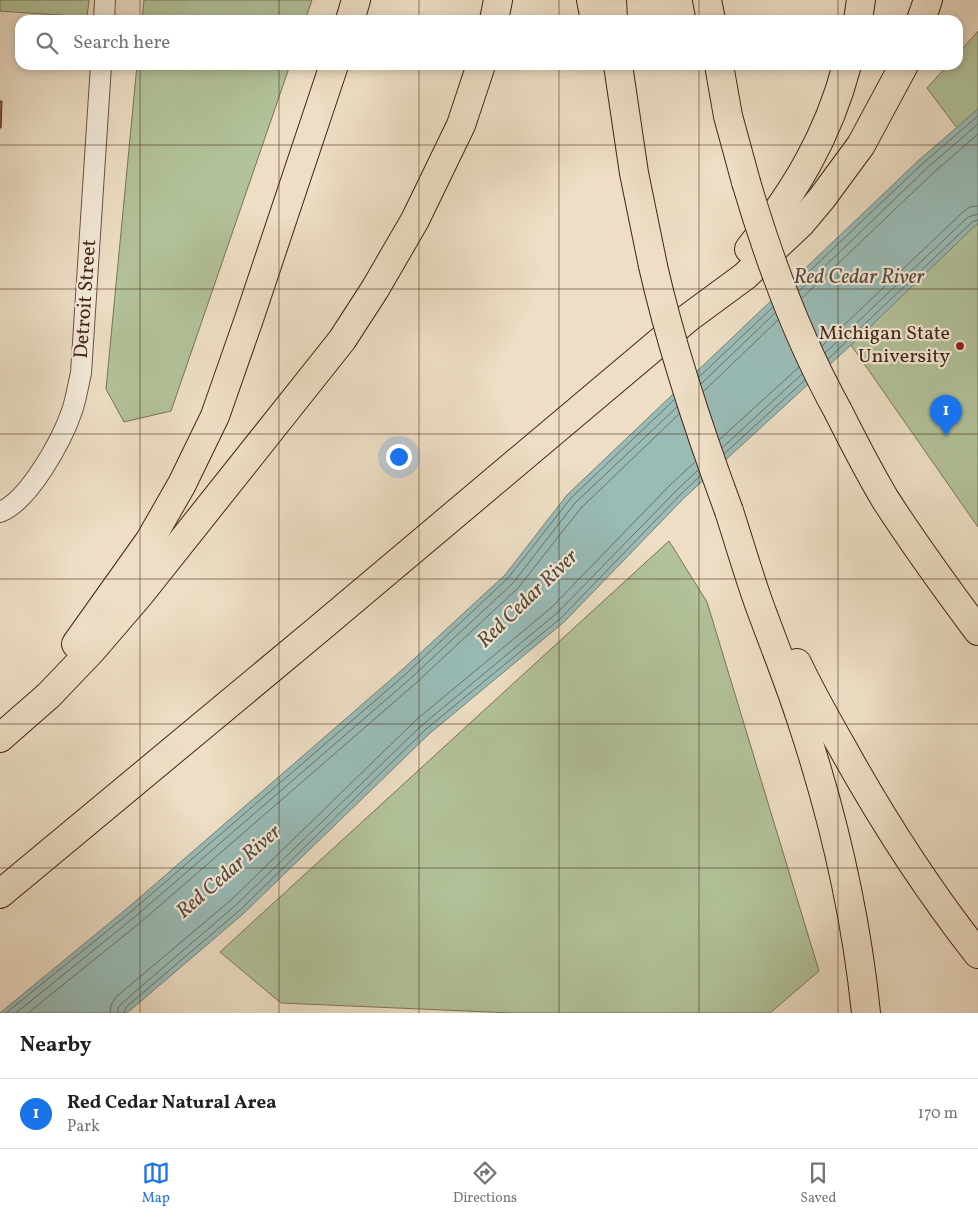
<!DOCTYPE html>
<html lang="en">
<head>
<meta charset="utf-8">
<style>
	:root { --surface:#fff; --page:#f2f2f2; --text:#202124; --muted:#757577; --line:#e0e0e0; --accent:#1a73e8 }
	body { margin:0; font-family:Vollkorn,serif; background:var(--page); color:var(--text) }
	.you { position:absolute; left:398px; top:456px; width:18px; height:18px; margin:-12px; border:4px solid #fff; border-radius:50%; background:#1a73e8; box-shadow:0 0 0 8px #1a73e833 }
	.badge { display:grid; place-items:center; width:32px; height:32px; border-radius:50%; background:var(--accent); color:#fff; font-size:16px; font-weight:700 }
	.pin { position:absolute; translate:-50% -41px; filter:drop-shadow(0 1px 2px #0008) }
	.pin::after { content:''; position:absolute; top:26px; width:18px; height:15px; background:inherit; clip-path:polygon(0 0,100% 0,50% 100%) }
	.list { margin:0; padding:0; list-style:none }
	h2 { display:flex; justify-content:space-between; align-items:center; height:65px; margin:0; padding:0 20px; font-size:21px }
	h2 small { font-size:16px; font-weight:400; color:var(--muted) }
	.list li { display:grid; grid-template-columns:32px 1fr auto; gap:15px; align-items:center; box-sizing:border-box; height:70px; padding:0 20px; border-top:1px solid var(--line) }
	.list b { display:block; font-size:19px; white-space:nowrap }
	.list p { margin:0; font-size:16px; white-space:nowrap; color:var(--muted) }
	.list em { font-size:16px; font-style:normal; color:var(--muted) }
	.icon { flex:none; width:28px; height:28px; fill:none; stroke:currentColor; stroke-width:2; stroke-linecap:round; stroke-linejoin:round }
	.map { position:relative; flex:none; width:978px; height:1013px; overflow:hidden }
	.search { position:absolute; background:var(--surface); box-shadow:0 2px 8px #0003; left:15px; right:15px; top:15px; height:55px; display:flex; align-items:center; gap:12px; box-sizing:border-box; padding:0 18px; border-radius:15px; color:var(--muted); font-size:19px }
	.sheet { height:135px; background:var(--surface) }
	nav { display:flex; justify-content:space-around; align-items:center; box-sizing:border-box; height:70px; border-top:1px solid var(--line); background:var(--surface); font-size:14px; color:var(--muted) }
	nav a { display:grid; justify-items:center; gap:2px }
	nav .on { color:var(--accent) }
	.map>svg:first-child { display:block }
</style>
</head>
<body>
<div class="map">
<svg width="978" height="1013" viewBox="0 0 978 1013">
	<rect width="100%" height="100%" fill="#eddec5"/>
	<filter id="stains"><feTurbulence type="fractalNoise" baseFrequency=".004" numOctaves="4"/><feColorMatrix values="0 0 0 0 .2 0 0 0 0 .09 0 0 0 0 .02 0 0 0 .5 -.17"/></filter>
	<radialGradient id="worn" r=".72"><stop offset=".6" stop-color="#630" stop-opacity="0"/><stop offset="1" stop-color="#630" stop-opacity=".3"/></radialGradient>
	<g fill="#b2c29a" stroke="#7a7357">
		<polygon points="0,0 89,0 87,17 0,11"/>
		<polygon points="144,0 312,0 305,20 142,20"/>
		<polygon points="978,31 978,156 927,88 948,65 958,65 958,54"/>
		<polygon points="137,65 290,65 171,411 124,422 106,389"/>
		<polygon points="978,195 978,527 851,345 876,321"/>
		<polygon points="669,541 707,602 819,971 770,1013 513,1013 281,1003 220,952"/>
	</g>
	<polygon fill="#99bcb7" stroke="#777f76" points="978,109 978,223 851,345 684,498 564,622 429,734 243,914 127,1013 0,1013 130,906 403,669 505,575 567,495 919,160"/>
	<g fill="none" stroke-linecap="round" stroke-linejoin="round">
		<g stroke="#6e7066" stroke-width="1">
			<polyline points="796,284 922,164 978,116"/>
			<polyline points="799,291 927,168 978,124"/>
			<polyline points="802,298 932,174 978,134"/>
			<polyline points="822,346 964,211 970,207 978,206"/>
			<polyline points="825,353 968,217 978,214"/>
			<polyline points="828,359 972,222 978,220"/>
			<polyline points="699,377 773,307"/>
			<polyline points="701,384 775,313"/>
			<polyline points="703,392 778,320"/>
			<polyline points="719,440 799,367"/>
			<polyline points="722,448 802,374"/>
			<polyline points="724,454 805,380"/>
			<polyline points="6,1013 133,910 407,673 508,578 571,498 674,400"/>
			<polyline points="16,1013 137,915 411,678 513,583 575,503 677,407"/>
			<polyline points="28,1013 142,921 416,683 518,588 581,508 679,414"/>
			<polyline points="110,1013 111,1005 116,997 231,900 416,720 551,608 670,485 695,462"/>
			<polyline points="118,1013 118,1008 122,1003 236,905 421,726 557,613 676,491 698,470"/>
			<polyline points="124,1013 126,1007 240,910 425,730 561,618 680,495 700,476"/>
		</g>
	</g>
	<polygon fill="#d68d73" stroke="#432414" points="0,101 2,101 1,128 0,128"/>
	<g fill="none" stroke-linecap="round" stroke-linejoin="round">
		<defs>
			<g id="minor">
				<polyline points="104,20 105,0"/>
				<path d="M0,512C29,501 62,440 72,411C76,399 78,386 81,373L101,65"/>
			</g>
			<g id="motorway">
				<polyline points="591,0 595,20"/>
				<polyline points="612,0 613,20"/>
				<polyline points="707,0 711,20"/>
				<polyline points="350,20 356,0"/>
				<polyline points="494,20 498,0"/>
				<polyline points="858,20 861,0"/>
				<polyline points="921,20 928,0"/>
				<polyline points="618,65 634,173 653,266"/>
				<polyline points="719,65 728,116 746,182"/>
				<path d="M749,249C795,191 828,137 847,65"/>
				<path d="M838,411C853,441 868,470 885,499C914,544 946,588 978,631"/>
				<path d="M729,511C739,542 748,573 759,604C774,645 790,684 803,725C834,819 856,915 866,1013"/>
				<polyline points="76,644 150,540 182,484 215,416 249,319 334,65"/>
				<path d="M797,663C810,691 826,719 842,747C883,821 926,888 978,954"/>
				<polyline points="0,738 49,695 91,651 140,594 342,340 375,289 415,220 461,125 481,65"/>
				<polyline points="0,894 314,633 688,318 745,276 801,223 822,198 861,145 904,65"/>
			</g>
		</defs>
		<use href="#minor" stroke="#6e5240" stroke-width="22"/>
		<use href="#motorway" stroke="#432414" stroke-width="30"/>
		<use href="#minor" stroke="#f3ead9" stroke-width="20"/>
		<use href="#motorway" stroke="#eddec5" stroke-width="28"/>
		<defs>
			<g id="motorway-bridge">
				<path d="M746,182C769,260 798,339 838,411"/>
				<path d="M653,266C672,350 699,430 729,511"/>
			</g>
		</defs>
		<use href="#motorway-bridge" stroke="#432414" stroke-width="30" stroke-linecap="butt"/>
		<use href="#motorway-bridge" stroke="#eddec5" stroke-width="28"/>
	</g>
	<path fill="none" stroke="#432414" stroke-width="1" stroke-opacity="0.55" d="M140,0V20M279,0V20M419,0V20M559,0V20M699,0V20M838,0V20M140,65V1013M279,65V1013M419,65V1013M559,65V1013M699,65V1013M838,65V1013M0,145H978M0,289H978M0,434H978M0,579H978M0,724H978M0,868H978"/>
	<circle fill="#8f2418" stroke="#f3ead9" stroke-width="2" cx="960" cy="346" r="5"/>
	<g text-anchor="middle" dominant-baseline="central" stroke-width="4.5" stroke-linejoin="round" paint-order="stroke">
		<g font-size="20" fill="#432414" stroke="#f3ead9">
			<text transform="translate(86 299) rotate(-86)">Detroit Street</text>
		</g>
		<g font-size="20" fill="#432414" stroke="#f3ead9" text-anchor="end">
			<text x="950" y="334">Michigan State<tspan x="950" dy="23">University</tspan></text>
		</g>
		<g font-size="21" font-style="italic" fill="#584a3d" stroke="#f3ead9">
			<text x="859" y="277">Red Cedar River</text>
			<text transform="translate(528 599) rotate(-44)">Red Cedar River</text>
			<text transform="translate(229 872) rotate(-41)">Red Cedar River</text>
		</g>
	</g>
	<rect width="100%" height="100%" filter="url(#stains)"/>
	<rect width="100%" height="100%" fill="url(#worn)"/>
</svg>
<div class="you"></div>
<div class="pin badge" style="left:946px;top:436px">1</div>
<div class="search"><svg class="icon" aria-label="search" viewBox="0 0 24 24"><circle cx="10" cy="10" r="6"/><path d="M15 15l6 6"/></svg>Search here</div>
</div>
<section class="sheet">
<h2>Nearby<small></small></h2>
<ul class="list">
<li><span class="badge">1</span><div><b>Red Cedar Natural Area</b><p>Park</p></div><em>170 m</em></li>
</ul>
</section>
<nav>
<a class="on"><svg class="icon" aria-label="map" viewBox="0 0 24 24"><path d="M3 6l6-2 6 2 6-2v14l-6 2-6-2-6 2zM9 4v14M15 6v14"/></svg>Map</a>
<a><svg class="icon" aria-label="directions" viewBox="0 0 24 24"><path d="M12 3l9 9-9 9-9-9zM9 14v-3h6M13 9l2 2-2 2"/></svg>Directions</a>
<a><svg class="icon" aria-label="saved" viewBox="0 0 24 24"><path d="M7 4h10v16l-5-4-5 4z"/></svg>Saved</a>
</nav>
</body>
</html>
